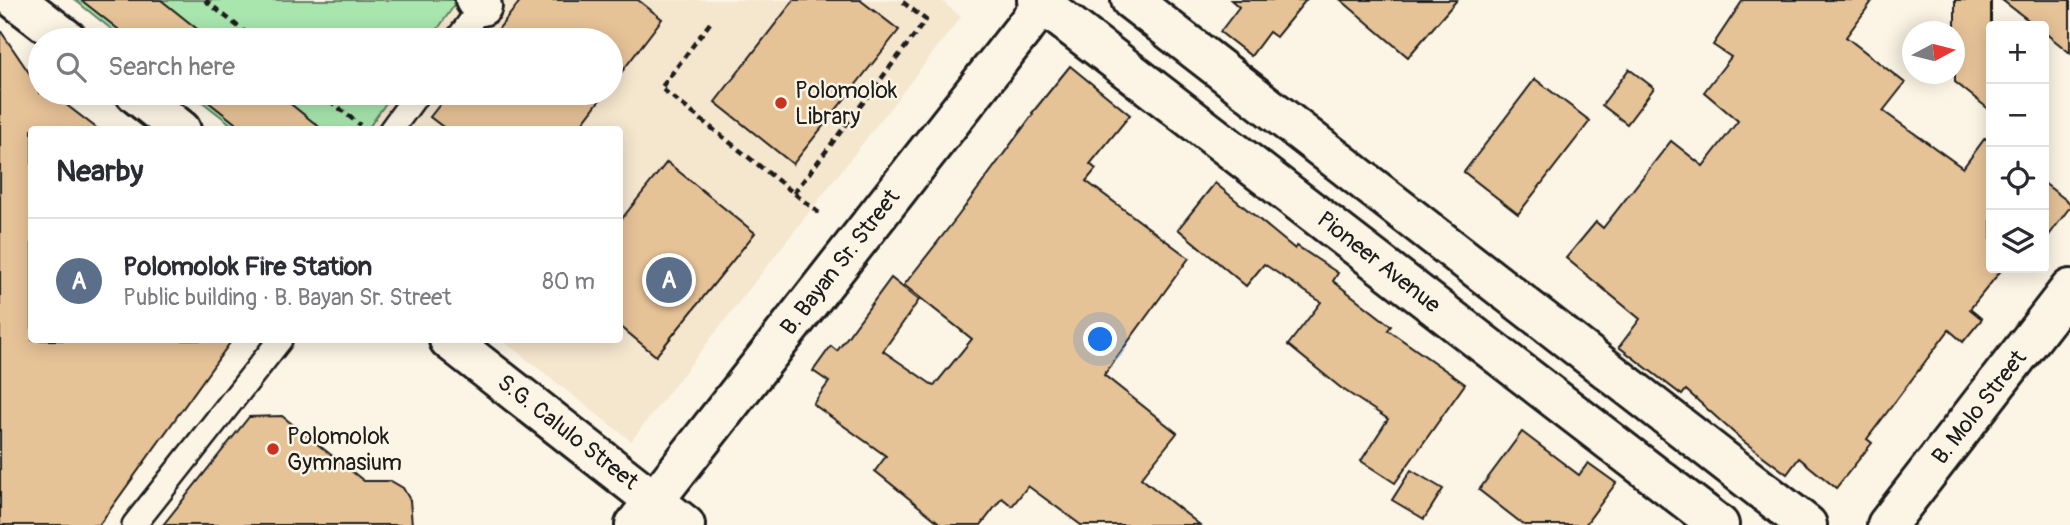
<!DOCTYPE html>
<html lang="en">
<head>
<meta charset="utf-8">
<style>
	:root { --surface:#fff; --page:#f7f7f7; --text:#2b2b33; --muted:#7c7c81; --line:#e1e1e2; --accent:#db2777 }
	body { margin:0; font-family:Pangolin,sans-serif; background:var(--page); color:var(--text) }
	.controls { position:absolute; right:21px; top:21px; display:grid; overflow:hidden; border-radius:7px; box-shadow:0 4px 18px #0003 }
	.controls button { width:63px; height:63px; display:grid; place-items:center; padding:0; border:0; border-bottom:2px solid var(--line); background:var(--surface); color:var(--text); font:35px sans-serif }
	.compass { position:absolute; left:1902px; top:21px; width:63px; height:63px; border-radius:50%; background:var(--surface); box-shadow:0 4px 18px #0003; rotate:83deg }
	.you { position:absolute; left:1101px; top:340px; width:24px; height:24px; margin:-18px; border:5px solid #fff; border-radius:50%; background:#1a73e8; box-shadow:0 0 0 10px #1a73e833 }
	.badge { display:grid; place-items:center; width:46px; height:46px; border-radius:50%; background:var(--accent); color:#fff; font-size:23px; font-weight:700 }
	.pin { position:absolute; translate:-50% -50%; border:4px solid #fff; box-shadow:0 2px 7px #0006 }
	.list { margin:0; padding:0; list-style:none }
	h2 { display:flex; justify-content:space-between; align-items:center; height:91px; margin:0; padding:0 28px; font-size:30px }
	h2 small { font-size:23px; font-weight:400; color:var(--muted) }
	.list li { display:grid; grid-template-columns:46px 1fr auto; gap:21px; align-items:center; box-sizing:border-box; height:126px; padding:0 28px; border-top:2px solid var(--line) }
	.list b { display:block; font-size:26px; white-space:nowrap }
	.list p { margin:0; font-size:23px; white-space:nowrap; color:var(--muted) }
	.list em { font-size:23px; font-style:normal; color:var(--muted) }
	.icon { flex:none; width:38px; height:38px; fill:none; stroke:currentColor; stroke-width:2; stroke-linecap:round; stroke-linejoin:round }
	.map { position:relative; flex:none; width:2070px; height:525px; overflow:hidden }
	.search { position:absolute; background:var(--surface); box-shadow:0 4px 18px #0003; left:28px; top:28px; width:595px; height:77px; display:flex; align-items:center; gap:18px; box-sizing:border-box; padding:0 24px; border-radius:38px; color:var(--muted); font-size:26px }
	.panel { position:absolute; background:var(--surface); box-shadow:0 4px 18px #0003; left:28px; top:126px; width:595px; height:217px; border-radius:7px }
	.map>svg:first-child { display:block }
</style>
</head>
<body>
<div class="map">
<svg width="2070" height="525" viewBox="0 0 2070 525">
	<rect width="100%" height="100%" fill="#fcf5e5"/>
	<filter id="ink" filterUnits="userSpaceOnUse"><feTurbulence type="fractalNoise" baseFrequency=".0143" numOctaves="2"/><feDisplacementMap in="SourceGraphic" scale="14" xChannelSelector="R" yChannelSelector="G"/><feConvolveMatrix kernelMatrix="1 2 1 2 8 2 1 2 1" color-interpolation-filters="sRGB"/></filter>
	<g filter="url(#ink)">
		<polygon fill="#f5e6ce" points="458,0 941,0 961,17 631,441 502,340 620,340 620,130 367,130 393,93 611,93 611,40 430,40"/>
		<g fill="#a8e6ae" stroke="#628165" stroke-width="2">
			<polygon points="75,0 458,0 430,40 125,40"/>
			<polygon points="191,93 393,93 367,130 237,129"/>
		</g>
		<g fill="#e6c297" stroke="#1c1c1c" stroke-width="2">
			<polygon points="81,0 161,0 211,40 132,40"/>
			<polygon points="521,0 638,0 662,19 611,86 611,40 490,40"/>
			<polygon points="794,0 860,0 899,30 793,164 715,102"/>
			<polygon points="1231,0 1306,0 1276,37 1269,32 1251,56 1220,32 1239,7"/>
			<polygon points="1341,0 1457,0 1408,57"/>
			<polygon points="1743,0 1873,0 1846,37 1905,83 1883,111 1963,168 1985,138 1991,143 1991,268 2003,268 1970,309 1982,319 1963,342 1949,330 1867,439 1872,443 1836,488 1799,458 1787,474 1743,441 1686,390 1682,395 1619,347 1640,319 1566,258 1596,222 1603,228 1671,141 1703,166 1738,121 1704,92 1731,57 1713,45"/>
			<polygon points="1955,0 1991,0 1991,111 1955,82"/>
			<polygon points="2002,0 2070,0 2070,53 2044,32 2044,26 2036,26"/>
			<polygon points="0,30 34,80 40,84 40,93 51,93 99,130 32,130 32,340 232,340 99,525 0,525"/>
			<polygon points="1070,66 1130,115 1090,164 1096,169 1086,181 1189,258 1104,375 1177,433 1141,478 1200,525 1081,525 1028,486 1012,506 1002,498 981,525 942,525 875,471 886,456 813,404 829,382 813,371 831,346 837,351 891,278 919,300 883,351 934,386 972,339 904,285 958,216 1033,114 1032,113"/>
			<polygon points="1629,69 1654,88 1627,124 1602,105"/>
			<polygon points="1535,79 1590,121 1518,214 1464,172"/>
			<polygon points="197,93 277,93 323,130 244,130"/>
			<polygon points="449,93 605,93 577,130 447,130 430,117"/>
			<polygon points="667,162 755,233 656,356 620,326 620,221"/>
			<polygon points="1215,183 1295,249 1297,246 1338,273 1333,281 1391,326 1388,330 1465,384 1395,483 1361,461 1388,419 1341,388 1288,345 1321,302 1264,264 1246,286 1178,229"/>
			<polygon points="2044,183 2070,203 2070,207 2044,242"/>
			<polygon points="282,416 364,481 391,481 403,488 410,500 412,525 163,525 249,417"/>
			<polygon points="1522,432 1579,475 1588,463 1616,483 1585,525 1524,525 1479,490"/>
			<polygon points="1411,470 1443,489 1424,519 1392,500"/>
		</g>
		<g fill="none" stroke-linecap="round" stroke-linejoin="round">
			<defs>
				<g id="lane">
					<polyline points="457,40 486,0"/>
					<polyline points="391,130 418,93"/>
					<polyline points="134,525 280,340"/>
				</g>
				<g id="street">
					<polyline points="16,0 68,40"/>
					<polyline points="475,0 482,6"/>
					<polyline points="135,93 181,130"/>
					<polyline points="449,340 685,525"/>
					<polyline points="1887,525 2070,289"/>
				</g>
				<g id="secondary">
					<polyline points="1037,0 1719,525"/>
					<polyline points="1131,0 1807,525"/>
					<polyline points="635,525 1046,0"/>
				</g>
			</defs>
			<use href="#lane" stroke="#1c1c1c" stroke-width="28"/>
			<use href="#street" stroke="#1c1c1c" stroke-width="44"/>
			<use href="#secondary" stroke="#1c1c1c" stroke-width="44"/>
			<g stroke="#1c1c1c" stroke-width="4.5" stroke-dasharray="7 5" stroke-linecap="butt">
				<polyline points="205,0 255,40"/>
				<polyline points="710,23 661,88 819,213"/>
				<polyline points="320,93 360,125"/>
				<polyline points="794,193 926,20 900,0"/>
			</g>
			<use href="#lane" stroke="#fcf5e5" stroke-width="23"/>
			<use href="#street" stroke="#fcf5e5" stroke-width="38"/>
			<use href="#secondary" stroke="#fcf5e5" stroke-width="38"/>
		</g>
	</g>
	<g fill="#c8321e" stroke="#fcf5e5" stroke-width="2.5">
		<circle cx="781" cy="103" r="7"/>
		<circle cx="273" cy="449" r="7"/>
	</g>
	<g text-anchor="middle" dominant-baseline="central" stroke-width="5" stroke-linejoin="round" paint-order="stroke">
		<g font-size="23" fill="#1c1c1c" stroke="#fcf5e5" text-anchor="start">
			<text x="795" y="90">Polomolok<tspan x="795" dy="26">Library</tspan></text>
			<text x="287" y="436">Polomolok<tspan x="287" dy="26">Gymnasium</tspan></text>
		</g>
		<g font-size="23" fill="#1c1c1c" stroke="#fcf5e5">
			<text transform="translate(840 262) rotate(-52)">B. Bayan Sr. Street</text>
			<text transform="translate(1379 262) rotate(38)">Pioneer Avenue</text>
			<text transform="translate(1979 407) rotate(-52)">B. Molo Street</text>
			<text transform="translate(568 432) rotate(38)">S.G. Calulo Street</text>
		</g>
	</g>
</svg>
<div class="controls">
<button>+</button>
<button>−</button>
<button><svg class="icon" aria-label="locate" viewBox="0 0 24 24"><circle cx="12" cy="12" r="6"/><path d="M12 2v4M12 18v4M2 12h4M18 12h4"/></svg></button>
<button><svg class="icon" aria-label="layers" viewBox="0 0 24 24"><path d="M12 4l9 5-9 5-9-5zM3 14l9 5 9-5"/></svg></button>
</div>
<svg class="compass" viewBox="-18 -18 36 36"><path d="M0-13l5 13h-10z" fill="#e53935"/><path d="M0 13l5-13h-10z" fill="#7c7c81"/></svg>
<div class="you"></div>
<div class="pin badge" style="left:669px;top:280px;background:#5c6f8a">A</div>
<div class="search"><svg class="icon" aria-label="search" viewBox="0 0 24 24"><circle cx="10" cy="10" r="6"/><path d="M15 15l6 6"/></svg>Search here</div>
<section class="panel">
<h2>Nearby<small></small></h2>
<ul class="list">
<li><span class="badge" style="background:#5c6f8a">A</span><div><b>Polomolok Fire Station</b><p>Public building · B. Bayan Sr. Street</p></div><em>80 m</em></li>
</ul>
</section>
</div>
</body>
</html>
